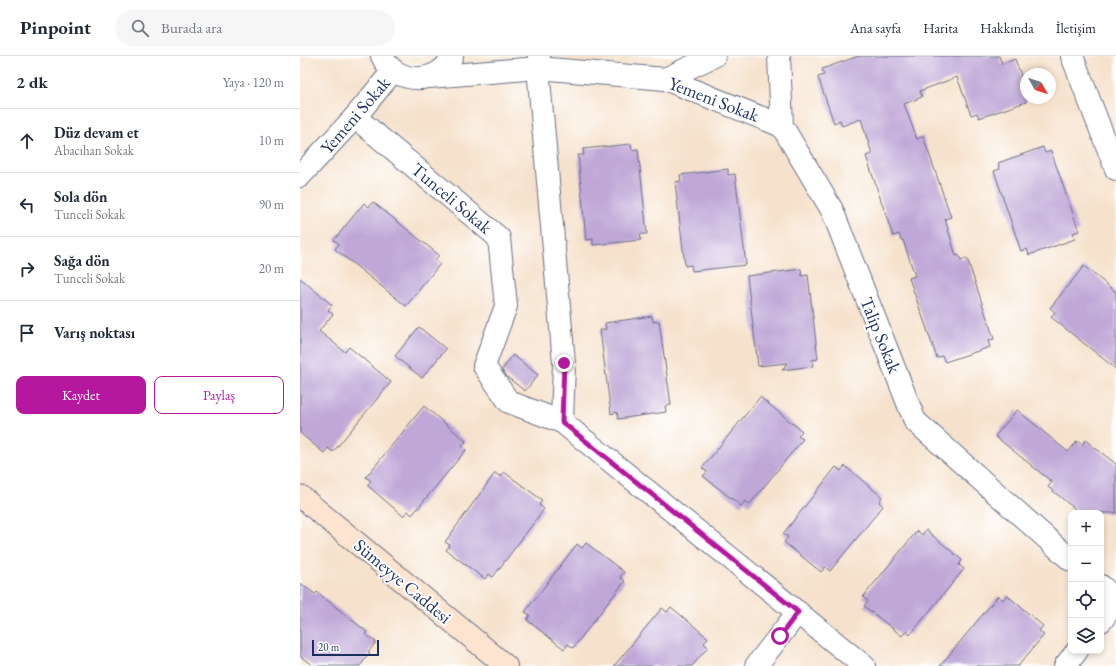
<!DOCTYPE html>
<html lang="tr">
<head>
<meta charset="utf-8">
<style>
	:root { --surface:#fff; --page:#f6f6f7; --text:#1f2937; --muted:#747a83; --line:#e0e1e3; --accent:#b5179e }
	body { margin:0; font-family:"EB Garamond",serif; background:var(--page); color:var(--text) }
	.controls { position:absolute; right:12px; bottom:12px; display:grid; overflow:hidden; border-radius:8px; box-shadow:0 2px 6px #0003 }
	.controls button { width:36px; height:36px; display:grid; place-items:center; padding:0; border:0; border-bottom:1px solid var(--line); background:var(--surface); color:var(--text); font:20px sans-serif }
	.compass { position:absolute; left:720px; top:12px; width:36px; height:36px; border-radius:50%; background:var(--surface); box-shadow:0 2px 6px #0003; rotate:129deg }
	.scale { position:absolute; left:12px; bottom:10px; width:67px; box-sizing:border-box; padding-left:4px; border:2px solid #1b2f5e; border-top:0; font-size:11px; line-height:14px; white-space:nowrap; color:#1b2f5e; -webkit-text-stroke:3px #fff; paint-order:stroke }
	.stop { position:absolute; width:12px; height:12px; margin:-9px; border:3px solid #b5179e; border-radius:50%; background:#fff }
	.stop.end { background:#b5179e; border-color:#fff; box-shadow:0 1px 4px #0008 }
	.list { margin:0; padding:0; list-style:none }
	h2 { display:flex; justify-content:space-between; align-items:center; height:52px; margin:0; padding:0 16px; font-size:17px }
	h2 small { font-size:13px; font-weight:400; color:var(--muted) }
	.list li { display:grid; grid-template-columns:26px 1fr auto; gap:12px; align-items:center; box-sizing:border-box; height:64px; padding:0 16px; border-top:1px solid var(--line) }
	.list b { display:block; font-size:15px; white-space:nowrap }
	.list p { margin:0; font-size:13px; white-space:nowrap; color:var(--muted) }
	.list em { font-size:13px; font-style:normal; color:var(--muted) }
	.actions { display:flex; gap:8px; padding:12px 16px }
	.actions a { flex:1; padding:9px 0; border:1px solid var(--accent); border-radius:8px; text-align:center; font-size:14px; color:var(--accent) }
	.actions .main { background:var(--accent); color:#fff }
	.icon { flex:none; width:22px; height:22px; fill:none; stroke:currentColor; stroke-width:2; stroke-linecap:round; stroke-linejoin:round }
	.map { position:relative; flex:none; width:816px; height:610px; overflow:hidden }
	header { display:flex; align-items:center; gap:24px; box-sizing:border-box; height:56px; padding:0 20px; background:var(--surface); border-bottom:1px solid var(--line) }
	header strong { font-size:19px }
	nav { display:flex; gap:22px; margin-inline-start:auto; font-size:14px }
	.search { width:280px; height:36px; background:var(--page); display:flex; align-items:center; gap:10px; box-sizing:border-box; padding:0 14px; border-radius:22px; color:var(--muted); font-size:15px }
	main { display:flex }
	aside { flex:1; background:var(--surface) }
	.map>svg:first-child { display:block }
</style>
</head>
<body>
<header>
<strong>Pinpoint</strong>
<div class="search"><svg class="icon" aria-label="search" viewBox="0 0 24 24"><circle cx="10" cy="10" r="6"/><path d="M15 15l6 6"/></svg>Burada ara</div>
<nav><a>Ana sayfa</a><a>Harita</a><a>Hakkında</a><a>İletişim</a></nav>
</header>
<main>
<aside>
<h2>2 dk<small>Yaya · 120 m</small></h2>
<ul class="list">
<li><svg class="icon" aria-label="ahead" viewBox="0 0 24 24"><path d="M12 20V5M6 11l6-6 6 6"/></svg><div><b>Düz devam et</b><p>Abacıhan Sokak</p></div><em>10 m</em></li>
<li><svg class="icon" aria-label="left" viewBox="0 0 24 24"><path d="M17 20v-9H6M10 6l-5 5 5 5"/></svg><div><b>Sola dön</b><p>Tunceli Sokak</p></div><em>90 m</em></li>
<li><svg class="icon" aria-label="right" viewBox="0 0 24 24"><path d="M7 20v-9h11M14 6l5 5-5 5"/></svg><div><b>Sağa dön</b><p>Tunceli Sokak</p></div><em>20 m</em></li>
<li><svg class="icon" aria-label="arrive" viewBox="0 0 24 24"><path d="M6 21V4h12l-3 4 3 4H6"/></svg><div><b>Varış noktası</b></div></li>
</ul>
<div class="actions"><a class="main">Kaydet</a><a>Paylaş</a></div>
</aside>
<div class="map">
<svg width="816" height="610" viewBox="0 0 816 610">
	<rect width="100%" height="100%" fill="#fff"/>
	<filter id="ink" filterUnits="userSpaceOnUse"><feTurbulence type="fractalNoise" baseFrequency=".025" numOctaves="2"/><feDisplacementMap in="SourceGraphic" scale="8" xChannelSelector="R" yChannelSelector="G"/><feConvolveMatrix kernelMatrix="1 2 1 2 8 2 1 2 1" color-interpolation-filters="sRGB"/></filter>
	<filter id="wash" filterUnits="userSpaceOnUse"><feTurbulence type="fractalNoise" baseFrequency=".012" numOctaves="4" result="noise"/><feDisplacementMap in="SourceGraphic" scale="16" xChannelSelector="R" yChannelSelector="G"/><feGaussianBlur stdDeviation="0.9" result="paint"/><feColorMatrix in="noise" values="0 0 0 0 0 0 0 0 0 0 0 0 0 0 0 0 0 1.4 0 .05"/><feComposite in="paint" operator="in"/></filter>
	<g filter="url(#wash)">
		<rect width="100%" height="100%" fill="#f6e2cc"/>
		<g id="blocks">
			<g fill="#bfa7d7">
				<polygon points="559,0 699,0 702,8 715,3 726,33 726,46 679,62 677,57 671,59 657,21 620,35 622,41 604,48 617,83 623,80 651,161 645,163 656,200 659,199 661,204 667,202 694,283 688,285 690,291 645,306 642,300 637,302 609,222 615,220 603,184 601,184 599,178 593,180 566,100 572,98 561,63 542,70 540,64 534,67 518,21 524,19 522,13"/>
				<polygon points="331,88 332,94 338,93 347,178 340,178 341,184 293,189 293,183 286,184 278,99 284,99 283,93"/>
				<polygon points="743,91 745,97 751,95 779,175 773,177 775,183 729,199 727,193 721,195 694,115 700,113 698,107"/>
				<polygon points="428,113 428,119 435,118 446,209 392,215 391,209 385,210 375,126 381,125 380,119"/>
				<polygon points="73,146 139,199 135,204 140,208 106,250 35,193 39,188 34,184 64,147 69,151"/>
				<polygon points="784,210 816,236 816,313 751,261 755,256 750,252"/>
				<polygon points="501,213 502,220 508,219 518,303 512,304 513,310 482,314 487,307 458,310 447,220"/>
				<polygon points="0,222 32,249 28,254 33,258 19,275 45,296 49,291 91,326 33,396 28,392 24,397 0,377"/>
				<polygon points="352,260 353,266 359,265 371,349 365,350 366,356 318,363 317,356 311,358 300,274 306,273 305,267"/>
				<polygon points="119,271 146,293 122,322 95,300"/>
				<polygon points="213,299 238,319 225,335 207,321 202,314"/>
				<polygon points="460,341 502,375 498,380 503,383 449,449 445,445 441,450 403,420 407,416 402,412"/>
				<polygon points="124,350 166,385 162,390 166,394 112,459 108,455 103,460 67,429 71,425 66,421"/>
				<polygon points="717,354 768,396 777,385 782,389 785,384 816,408 816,457 780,457 748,431 752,426 695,380"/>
				<polygon points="545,410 582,441 579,446 583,450 530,515 525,511 521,516 484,486 488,481 483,478 536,411 541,415"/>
				<polygon points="204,416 242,444 239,449 244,453 193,521 189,518 185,523 146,494 150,489 145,486 195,417 201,421"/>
				<polygon points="626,474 662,504 659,509 664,513 610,579 606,575 602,580 564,550 568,545 563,541 617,475 622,479"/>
				<polygon points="286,487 324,516 320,521 325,525 273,592 268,588 264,593 227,564 230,559 225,556 277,488 282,492"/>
				<polygon points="0,527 15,538 17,536 67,576 65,578 76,586 68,596 70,597 60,610 13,610 0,600"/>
				<polygon points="707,539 743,570 739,575 744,579 718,610 640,610 698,540 703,544"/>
				<polygon points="371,551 408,582 404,587 408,591 392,610 314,610 362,552 367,556"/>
			</g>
		</g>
	</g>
	<g filter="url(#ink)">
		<use href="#blocks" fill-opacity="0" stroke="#686e84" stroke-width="1"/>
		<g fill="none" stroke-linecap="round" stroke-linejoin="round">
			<defs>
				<g id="street">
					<path d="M82,0C95,29 140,30 152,0"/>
					<polyline points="239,0 238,12 264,307 262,366 564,610"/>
					<polyline points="479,0 482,70 532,154 615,365 771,504"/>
					<polyline points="772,0 816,113"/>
					<polyline points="129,21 238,12 365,23 482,70"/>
					<polyline points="365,23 414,0"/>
					<polyline points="55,61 199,182 206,250 184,310 209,346 262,366"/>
					<polyline points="0,120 55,61 93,15"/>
					<polyline points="801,530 816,544"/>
					<polyline points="801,565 816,546"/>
					<polyline points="456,610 498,556"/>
					<polyline points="765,610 777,595"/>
				</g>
				<polyline id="secondary" points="0,440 206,610"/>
			</defs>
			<use href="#street" stroke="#686e84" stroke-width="24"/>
			<use href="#secondary" stroke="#686e84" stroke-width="24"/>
			<use href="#street" stroke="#fff" stroke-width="22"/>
			<use href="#secondary" stroke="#fde4d0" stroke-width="22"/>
		</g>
	</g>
	<g fill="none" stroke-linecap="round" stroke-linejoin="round" filter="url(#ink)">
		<polyline stroke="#b5179e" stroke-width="5" points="264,307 262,366 498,556 480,580"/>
	</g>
	<g text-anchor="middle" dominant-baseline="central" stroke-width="4" stroke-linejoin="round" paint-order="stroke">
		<g font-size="18" fill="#1b2f5e" stroke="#fff">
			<text transform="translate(414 43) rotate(21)">Yemeni Sokak</text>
			<text transform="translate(55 59) rotate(-49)">Yemeni Sokak</text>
			<text transform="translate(152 142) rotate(40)">Tunceli Sokak</text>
			<text transform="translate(581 279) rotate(68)">Talip Sokak</text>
			<text transform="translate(103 525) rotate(40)">Sümeyye Caddesi</text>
		</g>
	</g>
</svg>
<div class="controls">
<button>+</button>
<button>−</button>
<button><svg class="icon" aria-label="locate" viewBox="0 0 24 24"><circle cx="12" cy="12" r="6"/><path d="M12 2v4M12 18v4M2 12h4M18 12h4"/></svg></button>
<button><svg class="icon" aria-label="layers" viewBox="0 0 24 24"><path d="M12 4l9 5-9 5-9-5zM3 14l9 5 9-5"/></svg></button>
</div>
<svg class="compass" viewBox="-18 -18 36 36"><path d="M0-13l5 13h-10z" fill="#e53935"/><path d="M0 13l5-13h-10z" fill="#747a83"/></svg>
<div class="scale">20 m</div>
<div class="stop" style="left:480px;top:580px"></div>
<div class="stop end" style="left:264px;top:307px"></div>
</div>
</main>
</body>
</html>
